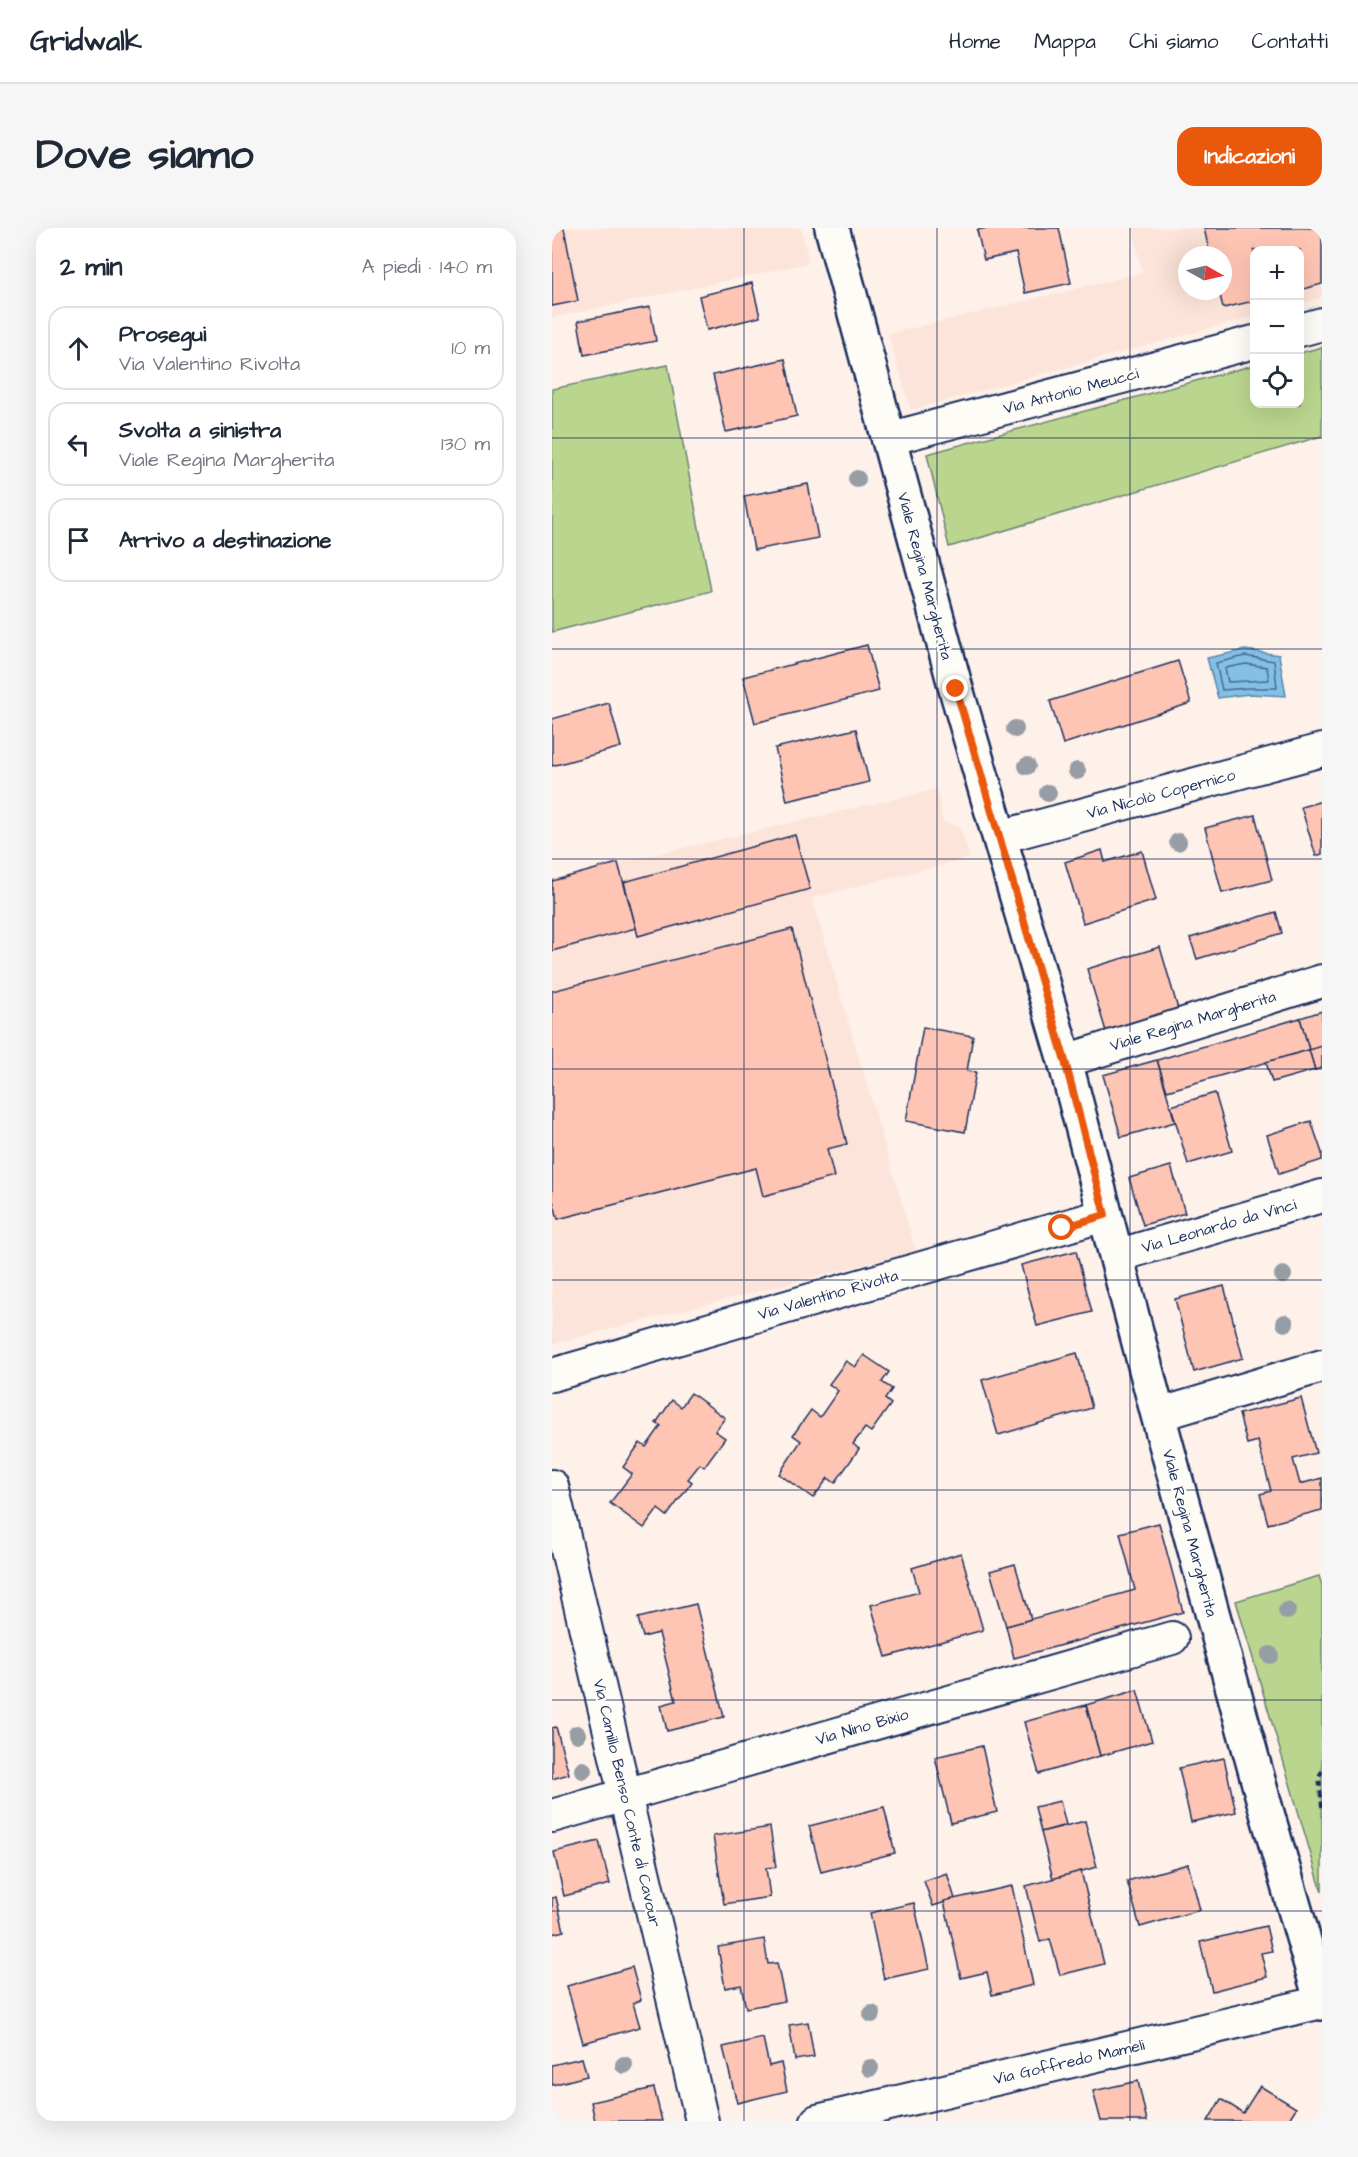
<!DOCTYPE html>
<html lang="it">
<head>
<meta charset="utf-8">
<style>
	:root { --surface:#fff; --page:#f6f6f7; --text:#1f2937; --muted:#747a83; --line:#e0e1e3; --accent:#ea580c }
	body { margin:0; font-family:"Architects Daughter",sans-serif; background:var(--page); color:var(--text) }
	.controls { position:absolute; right:18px; top:18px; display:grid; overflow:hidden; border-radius:12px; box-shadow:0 6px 24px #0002 }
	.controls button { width:54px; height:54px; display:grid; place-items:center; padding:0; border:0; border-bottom:2px solid var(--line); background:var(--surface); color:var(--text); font:30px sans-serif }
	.compass { position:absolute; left:626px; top:18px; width:54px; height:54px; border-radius:50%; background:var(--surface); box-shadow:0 6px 24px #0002; rotate:98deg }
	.stop { position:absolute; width:18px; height:18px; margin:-14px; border:4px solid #ea580c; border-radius:50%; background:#fff }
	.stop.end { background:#ea580c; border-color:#fff; box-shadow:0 2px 6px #0008 }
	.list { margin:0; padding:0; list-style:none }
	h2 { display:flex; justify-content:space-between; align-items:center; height:78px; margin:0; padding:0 24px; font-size:26px }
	h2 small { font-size:20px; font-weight:400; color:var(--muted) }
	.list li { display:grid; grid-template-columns:39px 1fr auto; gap:18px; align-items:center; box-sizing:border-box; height:84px; margin:0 12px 12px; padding:0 12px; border:2px solid var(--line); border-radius:18px }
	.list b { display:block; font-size:22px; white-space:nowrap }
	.list p { margin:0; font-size:20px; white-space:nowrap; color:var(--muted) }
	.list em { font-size:20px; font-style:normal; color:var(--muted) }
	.icon { flex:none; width:33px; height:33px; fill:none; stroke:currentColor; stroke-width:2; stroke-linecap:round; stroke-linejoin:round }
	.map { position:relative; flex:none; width:770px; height:1893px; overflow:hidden; border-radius:18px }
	header { display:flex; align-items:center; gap:36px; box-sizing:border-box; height:84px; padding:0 30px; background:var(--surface); border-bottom:2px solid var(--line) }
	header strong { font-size:28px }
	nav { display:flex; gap:33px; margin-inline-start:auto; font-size:21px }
	.intro { display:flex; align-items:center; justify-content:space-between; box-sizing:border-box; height:144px; padding:0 36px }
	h1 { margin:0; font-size:42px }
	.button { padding:15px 27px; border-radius:18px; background:var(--accent); color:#fff; font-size:21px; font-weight:700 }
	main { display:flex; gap:36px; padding:0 36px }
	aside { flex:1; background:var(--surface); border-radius:18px; box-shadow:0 6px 24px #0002 }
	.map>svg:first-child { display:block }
</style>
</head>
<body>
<header>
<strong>Gridwalk</strong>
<nav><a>Home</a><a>Mappa</a><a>Chi siamo</a><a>Contatti</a></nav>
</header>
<div class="intro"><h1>Dove siamo</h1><a class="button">Indicazioni</a></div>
<main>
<aside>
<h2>2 min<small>A piedi · 140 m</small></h2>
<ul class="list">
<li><svg class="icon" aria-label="ahead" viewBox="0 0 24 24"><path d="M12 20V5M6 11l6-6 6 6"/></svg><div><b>Prosegui</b><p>Via Valentino Rivolta</p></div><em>10 m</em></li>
<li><svg class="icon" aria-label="left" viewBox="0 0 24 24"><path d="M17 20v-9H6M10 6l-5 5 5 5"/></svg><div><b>Svolta a sinistra</b><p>Viale Regina Margherita</p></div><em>130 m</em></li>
<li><svg class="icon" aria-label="arrive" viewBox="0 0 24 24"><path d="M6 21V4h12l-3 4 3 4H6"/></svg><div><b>Arrivo a destinazione</b></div></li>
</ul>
</aside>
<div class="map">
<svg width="770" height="1893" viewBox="0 0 770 1893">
	<rect width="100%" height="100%" fill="#fdf1ea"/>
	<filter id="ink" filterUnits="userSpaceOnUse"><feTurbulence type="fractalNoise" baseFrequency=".0167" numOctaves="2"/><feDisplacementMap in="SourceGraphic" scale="12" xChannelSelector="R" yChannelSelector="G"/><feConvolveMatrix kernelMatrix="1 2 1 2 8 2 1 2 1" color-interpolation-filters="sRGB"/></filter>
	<g filter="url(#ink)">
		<g fill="#fde4da" fill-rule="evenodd">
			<polygon points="0,0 249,0 257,35 0,90"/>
			<path d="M581,0H770V69L748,76V22H702V88L359,182L336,106L590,45ZM635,27H671V63H635Z"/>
			<polygon points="385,561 391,593 408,599 418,630 260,670 364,1023 0,1116 0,653 66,635"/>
		</g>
		<g fill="#bad68e" stroke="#6a8276" stroke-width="1.5">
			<polygon points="770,119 770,208 397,319 375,226 702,137 702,176 748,176 748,125"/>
			<polygon points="116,137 159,363 0,404 0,161"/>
			<polygon points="767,1348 770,1357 770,1664 684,1373"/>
		</g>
		<polygon fill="#84c0e4" stroke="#5a86ae" stroke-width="1.5" points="693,422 727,427 734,468 697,466 666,470 655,430"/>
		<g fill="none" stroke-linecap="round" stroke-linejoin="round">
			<g stroke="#456994" stroke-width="1.5">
				<polygon points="693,428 722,433 725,460 697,460 670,462 664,435"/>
				<polygon points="694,436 715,439 717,452 676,454 673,440"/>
			</g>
		</g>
		<g fill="#fec5b4" stroke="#1b2f5e" stroke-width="1.5">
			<polygon points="0,0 12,0 26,73 0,78"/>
			<polygon points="435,0 507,0 519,55 473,65 464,25 432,32 425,2"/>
			<polygon points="652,0 770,0 770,56 748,62 748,22 702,22 702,73 671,80 667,63 671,63 671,27 658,27"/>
			<polygon points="200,55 208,89 155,102 147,68"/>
			<polygon points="98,79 104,113 32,127 26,93"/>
			<polygon points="233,131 245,188 174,204 161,147"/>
			<polygon points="256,256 266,310 202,322 192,268"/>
			<polygon points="315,417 327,463 203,495 191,449"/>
			<polygon points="626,433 639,475 511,516 498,473"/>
			<polygon points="57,475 69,519 0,538 0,491"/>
			<polygon points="304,501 317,554 235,573 223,520"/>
			<polygon points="770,573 770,626 764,628 749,579"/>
			<polygon points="703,587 720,652 670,665 653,600"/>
			<polygon points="243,607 258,661 86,708 72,654"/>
			<polygon points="550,622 553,634 590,623 604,672 531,695 513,634"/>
			<polygon points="66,635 84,700 0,723 0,653"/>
			<polygon points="724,684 730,705 645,731 638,710"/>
			<polygon points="240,701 295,916 275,921 282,949 211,968 204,940 6,991 0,969 0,763"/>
			<polygon points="608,719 628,788 556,810 535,741"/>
			<polygon points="770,783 770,818 757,822 748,790"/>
			<polygon points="748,790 757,822 615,863 605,832"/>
			<polygon points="371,799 421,808 415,843 424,844 413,904 354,893"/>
			<polygon points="770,818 770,840 763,842 757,822"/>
			<polygon points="757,822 763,842 720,854 714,834"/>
			<polygon points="605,832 623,894 569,909 551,847"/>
			<polygon points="663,865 680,923 636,936 619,878"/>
			<polygon points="759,893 770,925 770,932 727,946 715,907"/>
			<polygon points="619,938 633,985 591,997 577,950"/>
			<polygon points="524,1023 540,1084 485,1098 469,1037"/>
			<polygon points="672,1058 691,1130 642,1144 623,1071"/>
			<polygon points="525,1125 540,1180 446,1207 430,1152"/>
			<polygon points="312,1127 337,1144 330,1154 340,1161 333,1171 339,1176 319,1204 313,1200 301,1216 307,1221 283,1255 276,1250 261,1270 227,1246 249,1213 241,1207 259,1182 268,1189 286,1163 277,1156 294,1133 303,1139"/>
			<polygon points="139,1165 173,1190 163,1203 173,1210 152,1239 148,1236 136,1251 140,1254 115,1288 106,1281 92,1300 58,1275 80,1246 71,1239 88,1215 94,1219 109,1198 104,1195 120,1172 129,1179"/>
			<polygon points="749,1170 764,1225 741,1231 748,1256 770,1250 770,1282 716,1296 708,1266 719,1263 706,1213 695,1216 687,1186"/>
			<polygon points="607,1295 631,1384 462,1430 454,1398 583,1362 568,1305"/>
			<polygon points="409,1325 431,1402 334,1429 319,1377 367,1364 360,1340"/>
			<polygon points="463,1336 479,1391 454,1398 438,1343"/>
			<polygon points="144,1376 172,1489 115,1503 109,1477 124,1473 107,1405 91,1409 86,1390"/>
			<polygon points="585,1462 600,1513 548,1528 534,1477"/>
			<polygon points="534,1477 548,1528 487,1546 472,1494"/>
			<polygon points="4,1499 17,1546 0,1551 0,1500"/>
			<polygon points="430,1518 445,1584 399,1595 383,1529"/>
			<polygon points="672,1530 684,1584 639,1594 627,1540"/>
			<polygon points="508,1573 514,1597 489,1604 483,1579"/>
			<polygon points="332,1579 343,1625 269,1644 257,1598"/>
			<polygon points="533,1593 545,1639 501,1651 489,1604"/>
			<polygon points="218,1599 224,1639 214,1640 218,1669 172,1676 161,1608"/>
			<polygon points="47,1613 58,1656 12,1668 2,1624"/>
			<polygon points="636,1636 648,1682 588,1699 575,1653"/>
			<polygon points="529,1643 552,1736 508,1747 498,1711 488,1714 474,1658"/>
			<polygon points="395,1645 403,1671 381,1678 372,1653"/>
			<polygon points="460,1658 481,1757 440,1767 435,1744 409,1750 392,1673"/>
			<polygon points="4,1669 12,1703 0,1706 0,1670"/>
			<polygon points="362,1675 377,1741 332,1751 318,1685"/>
			<polygon points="714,1698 720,1723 709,1725 715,1749 660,1763 648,1714"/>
			<polygon points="212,1711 216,1736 225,1735 233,1773 194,1780 189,1757 173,1760 166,1719"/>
			<polygon points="80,1739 89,1772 81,1775 88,1799 31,1815 15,1758"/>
			<polygon points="256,1794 262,1829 243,1832 237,1797"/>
			<polygon points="211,1810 217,1838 229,1835 235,1863 185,1875 171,1819"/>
			<polygon points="30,1830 35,1848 0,1857 0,1837"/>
			<polygon points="586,1853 595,1893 549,1893 541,1863"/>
			<polygon points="708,1858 744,1880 736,1893 656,1893 669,1871 691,1885"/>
			<polygon points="102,1860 110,1893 43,1893 39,1874"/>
		</g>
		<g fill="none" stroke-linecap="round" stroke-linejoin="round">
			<defs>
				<g id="minor">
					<polyline points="748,102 770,96"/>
					<polyline points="336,211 702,114"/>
					<polyline points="448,609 770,522"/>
					<polyline points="513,833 770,753"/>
					<polyline points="564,1028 770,968"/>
					<polyline points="0,1147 553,987"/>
					<polyline points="606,1187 770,1138"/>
					<polyline points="0,1258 150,1893"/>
					<polyline points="0,1588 620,1410"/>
					<polyline points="265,1893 770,1774"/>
				</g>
				<polyline id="tertiary" points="280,0 404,461 513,833 606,1187 715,1585 770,1775"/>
			</defs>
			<use href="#minor" stroke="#1b2f5e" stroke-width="36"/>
			<use href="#tertiary" stroke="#1b2f5e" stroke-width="38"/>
			<polyline stroke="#1b2f5e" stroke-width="4" stroke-dasharray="6 4.5" stroke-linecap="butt" points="770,1543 767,1549 770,1579"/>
			<use href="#minor" stroke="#fdfcf7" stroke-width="32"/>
			<use href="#tertiary" stroke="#fdfcf7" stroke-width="33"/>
		</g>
		<g fill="#979da4">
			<circle cx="305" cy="251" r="9"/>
			<circle cx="463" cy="501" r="9"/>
			<circle cx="475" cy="538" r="9"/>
			<circle cx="525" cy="543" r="9"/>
			<circle cx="496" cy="565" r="9"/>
			<circle cx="626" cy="614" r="9"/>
			<circle cx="731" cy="1047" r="9"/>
			<circle cx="733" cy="1095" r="9"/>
			<circle cx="735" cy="1383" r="9"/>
			<circle cx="718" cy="1427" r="9"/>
			<circle cx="25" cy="1506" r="9"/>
			<circle cx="31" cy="1542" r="9"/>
			<circle cx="320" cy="1786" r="9"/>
			<circle cx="72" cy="1837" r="9"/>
			<circle cx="318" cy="1840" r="9"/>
		</g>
	</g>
	<g fill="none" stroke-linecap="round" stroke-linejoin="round" filter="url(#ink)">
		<polyline stroke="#ea580c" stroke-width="8" points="404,461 513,833 553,987 510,1000"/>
	</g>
	<path fill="none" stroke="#1b2f5e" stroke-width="1.5" stroke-opacity="0.55" d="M192,0V1893M385,0V1893M578,0V1893M0,210H770M0,421H770M0,631H770M0,841H770M0,1052H770M0,1262H770M0,1472H770M0,1683H770"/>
	<g text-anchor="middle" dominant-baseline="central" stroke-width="5" stroke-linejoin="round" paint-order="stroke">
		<g font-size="16" fill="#1b2f5e" stroke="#fdfcf7">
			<text transform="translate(519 163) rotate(-15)">Via Antonio Meucci</text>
			<text transform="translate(373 348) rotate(75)">Viale Regina Margherita</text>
			<text transform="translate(609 566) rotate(-15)">Via Nicolò Copernico</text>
			<text transform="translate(641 793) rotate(-17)">Viale Regina Margherita</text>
			<text transform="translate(667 998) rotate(-16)">Via Leonardo da Vinci</text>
			<text transform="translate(276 1067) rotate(-16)">Via Valentino Rivolta</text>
			<text transform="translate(638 1305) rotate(75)">Viale Regina Margherita</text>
			<text transform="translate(310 1499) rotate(-16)">Via Nino Bixio</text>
			<text transform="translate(75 1575) rotate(77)">Via Camillo Benso Conte di Cavour</text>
			<text transform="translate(517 1834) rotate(-13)">Via Goffredo Mameli</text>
		</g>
	</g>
</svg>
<div class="controls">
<button>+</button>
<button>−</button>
<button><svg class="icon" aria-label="locate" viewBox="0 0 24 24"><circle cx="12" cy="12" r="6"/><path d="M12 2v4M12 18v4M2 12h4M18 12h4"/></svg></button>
</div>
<svg class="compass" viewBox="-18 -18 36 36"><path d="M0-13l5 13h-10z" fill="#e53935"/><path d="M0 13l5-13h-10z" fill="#747a83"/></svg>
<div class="stop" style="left:510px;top:1000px"></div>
<div class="stop end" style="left:404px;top:461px"></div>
</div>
</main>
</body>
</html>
